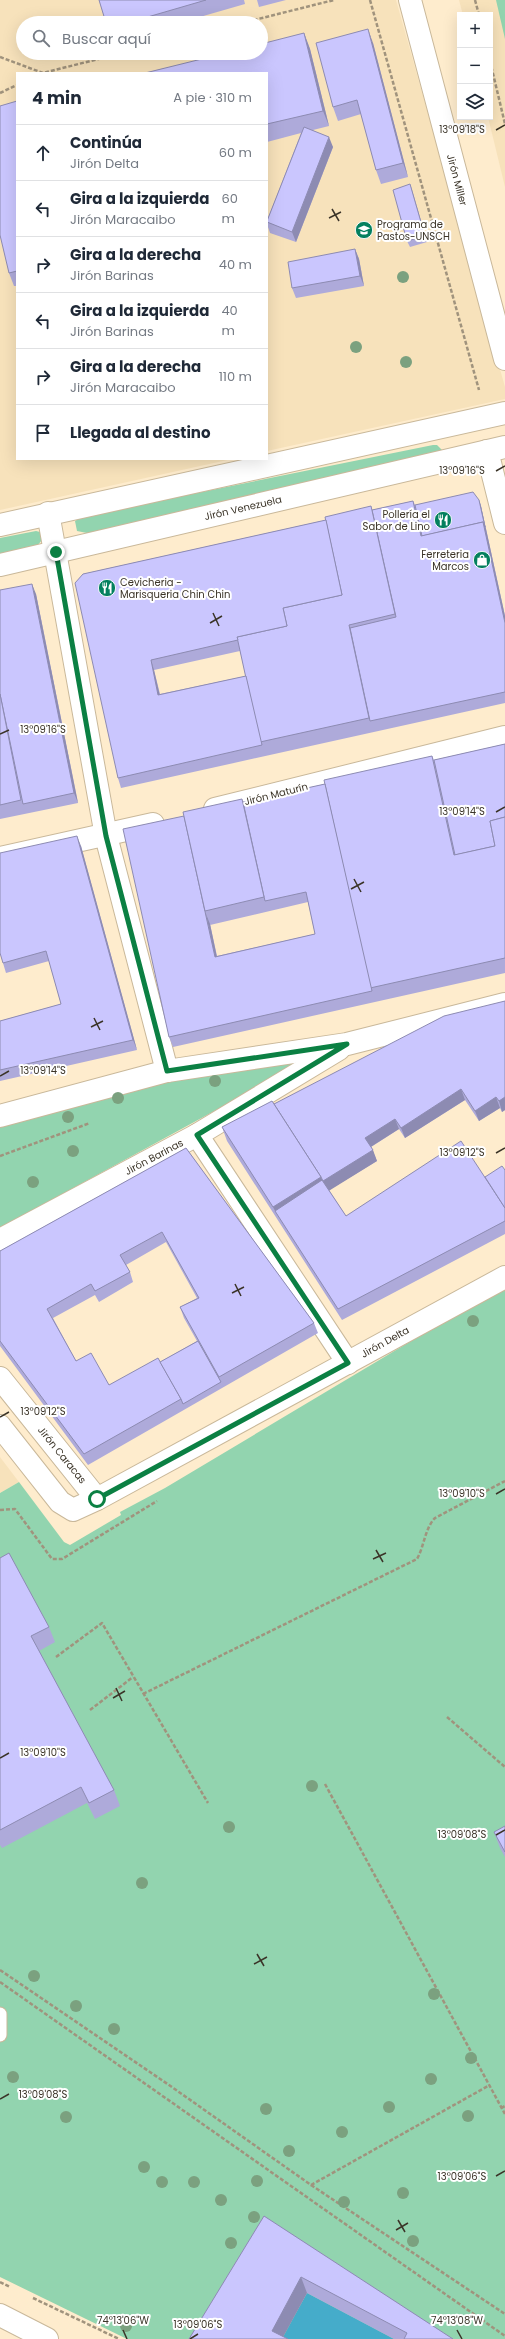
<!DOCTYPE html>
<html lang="es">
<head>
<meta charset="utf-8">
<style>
	:root { --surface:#fff; --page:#f6f6f7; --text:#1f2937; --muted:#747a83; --line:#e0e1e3 }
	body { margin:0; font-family:Poppins,sans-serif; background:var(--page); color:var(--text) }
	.controls { position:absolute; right:12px; top:12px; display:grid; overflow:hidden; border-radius:0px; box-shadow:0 4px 16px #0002 }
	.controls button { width:36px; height:36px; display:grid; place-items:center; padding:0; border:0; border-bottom:1px solid var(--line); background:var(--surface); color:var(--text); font:20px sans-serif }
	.stop { position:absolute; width:12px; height:12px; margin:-9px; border:3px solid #0b8043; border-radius:50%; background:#fff }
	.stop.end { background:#0b8043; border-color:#fff; box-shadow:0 1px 4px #0008 }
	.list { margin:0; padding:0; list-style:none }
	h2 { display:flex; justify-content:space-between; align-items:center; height:52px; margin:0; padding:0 16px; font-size:17px }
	h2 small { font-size:13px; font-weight:400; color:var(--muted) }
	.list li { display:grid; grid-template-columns:26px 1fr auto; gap:12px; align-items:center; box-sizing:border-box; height:56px; padding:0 16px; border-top:1px solid var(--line) }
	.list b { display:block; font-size:15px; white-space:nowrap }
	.list p { margin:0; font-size:13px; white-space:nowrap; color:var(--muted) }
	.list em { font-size:13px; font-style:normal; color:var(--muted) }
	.icon { flex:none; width:22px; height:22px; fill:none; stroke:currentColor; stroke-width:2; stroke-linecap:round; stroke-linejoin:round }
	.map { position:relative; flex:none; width:505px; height:2339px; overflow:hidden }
	.search { position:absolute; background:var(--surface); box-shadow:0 4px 16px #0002; left:16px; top:16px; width:252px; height:44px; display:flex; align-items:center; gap:10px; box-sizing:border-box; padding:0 14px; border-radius:22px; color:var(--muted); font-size:15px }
	.panel { position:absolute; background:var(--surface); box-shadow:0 4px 16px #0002; left:16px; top:72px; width:252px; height:388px; border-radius:0px }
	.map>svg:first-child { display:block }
</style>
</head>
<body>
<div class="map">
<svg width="505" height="2339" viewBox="0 0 505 2339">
	<rect width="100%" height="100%" fill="#feeccd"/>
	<g fill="#f7e2bb" fill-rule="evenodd">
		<path d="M0,0H396L505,387V399L267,451V73H17V459H232L0,510ZM23,23H261V53H23Z"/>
		<polygon points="459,0 505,0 505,187 488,117 490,117 490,15 463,15"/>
		<polygon points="0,1457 19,1482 0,1493"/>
	</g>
	<g fill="#92d4af">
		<polygon points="496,0 505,0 505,39"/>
		<polygon points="433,445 437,445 442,450 443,454 437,460 87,533 77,531 75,521 83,516"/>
		<polygon points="36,531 40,532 42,540 37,546 0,554 0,538"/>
		<polygon points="293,1061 293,1068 0,1228 0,1123 183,1078"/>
		<polygon points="505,1285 505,2339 127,2339 0,2277 0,1493 19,1482 64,1542 70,1545 121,1515 120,1512 165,1488"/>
	</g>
	<polygon fill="#45acca" points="307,2293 394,2339 282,2339"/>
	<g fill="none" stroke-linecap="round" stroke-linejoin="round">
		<defs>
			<polyline id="lane" points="0,2014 0,2035"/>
			<g id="street">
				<polyline points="410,0 505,359"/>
				<polyline points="487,451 505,523"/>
				<polyline points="48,513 106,836 167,1071"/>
				<polyline points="215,809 505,737"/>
				<polyline points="0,858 153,824"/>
				<polyline points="0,1116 167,1071 347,1044 505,1004"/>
				<polyline points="197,1135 348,1363"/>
				<polyline points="0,1240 197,1135 339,1049"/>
				<polyline points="0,1378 97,1499"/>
				<polyline points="0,1426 60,1502 73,1510 97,1499 505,1277"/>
			</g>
			<g id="secondary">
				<polyline points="0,525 505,413"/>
				<polyline points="0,565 505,447"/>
				<polyline points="0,2315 47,2339"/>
			</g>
		</defs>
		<use href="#lane" stroke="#c9b89a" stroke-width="15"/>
		<use href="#street" stroke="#c9b89a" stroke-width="24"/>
		<use href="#secondary" stroke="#c9b89a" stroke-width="24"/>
		<g stroke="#a0937d" stroke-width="2.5" stroke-dasharray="4 2" stroke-linecap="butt">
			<polyline points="370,0 479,390"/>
			<polyline points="475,0 479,15"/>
			<polyline points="242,23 334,0"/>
			<polyline points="0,57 43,73 122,53"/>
			<polyline points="490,61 505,124"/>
			<polyline points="0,93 17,85"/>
			<polyline points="0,1156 90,1123"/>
			<polyline points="0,1510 15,1509 52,1559 62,1559 157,1501"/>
			<polyline points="56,1657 102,1623 208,1803"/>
			<path d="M143,1694L417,1559C424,1547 425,1528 435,1518L505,1481"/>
			<polyline points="90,1710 133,1677"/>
			<polyline points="447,1717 505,1767"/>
			<polyline points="325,1784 505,2114"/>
			<polyline points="0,1970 169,2085 311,2185 488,2086"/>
			<polyline points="0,1982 505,2336"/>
			<polyline points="501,2108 505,2106"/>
			<polyline points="311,2185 505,2314"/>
			<polyline points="0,2282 10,2287"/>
			<polyline points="33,2298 119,2339"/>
		</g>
		<use href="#lane" stroke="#fff" stroke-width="13"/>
		<use href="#street" stroke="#fff" stroke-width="22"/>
		<use href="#secondary" stroke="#fff" stroke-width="22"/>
	</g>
	<g fill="#7ba17f">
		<circle cx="403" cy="277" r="6"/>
		<circle cx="356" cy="347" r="6"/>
		<circle cx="406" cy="362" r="6"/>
		<circle cx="215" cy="1081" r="6"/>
		<circle cx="118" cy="1098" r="6"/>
		<circle cx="68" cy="1117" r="6"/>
		<circle cx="73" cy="1151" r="6"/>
		<circle cx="33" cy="1182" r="6"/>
		<circle cx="473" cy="1321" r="6"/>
		<circle cx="312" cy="1786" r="6"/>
		<circle cx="229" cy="1827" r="6"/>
		<circle cx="142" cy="1883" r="6"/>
		<circle cx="34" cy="1976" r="6"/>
		<circle cx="434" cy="1994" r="6"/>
		<circle cx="76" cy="2006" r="6"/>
		<circle cx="114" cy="2029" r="6"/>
		<circle cx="471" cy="2058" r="6"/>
		<circle cx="13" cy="2077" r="6"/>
		<circle cx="431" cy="2079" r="6"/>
		<circle cx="389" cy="2107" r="6"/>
		<circle cx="266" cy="2109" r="6"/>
		<circle cx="468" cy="2116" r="6"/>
		<circle cx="66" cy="2117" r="6"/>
		<circle cx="342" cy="2132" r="6"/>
		<circle cx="289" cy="2151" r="6"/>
		<circle cx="144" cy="2167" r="6"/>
		<circle cx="257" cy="2181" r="6"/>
		<circle cx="162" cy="2182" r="6"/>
		<circle cx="194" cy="2182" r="6"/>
		<circle cx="403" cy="2193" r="6"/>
		<circle cx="221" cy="2200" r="6"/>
		<circle cx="344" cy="2202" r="6"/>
		<circle cx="254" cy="2217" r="6"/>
		<circle cx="413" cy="2241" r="6"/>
		<circle cx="231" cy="2243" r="6"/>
		<circle cx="126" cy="2326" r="6"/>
	</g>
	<g fill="#aeaada" fill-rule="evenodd">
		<polygon points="99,0 244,0 245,4 179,23 106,23"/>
		<polygon points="257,0 286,0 259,7"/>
		<polygon points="304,33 310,49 329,126 313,130 333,147 296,242 270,233 267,224 267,221 301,133 267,142 267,73"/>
		<polygon points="373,43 408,177 381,184 376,170 361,114 338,121 333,107"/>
		<polygon points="17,101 17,286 14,286 9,273"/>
		<polygon points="410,184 427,242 410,247 407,241"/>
		<polygon points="355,249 359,259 364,286 296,298 292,288"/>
		<path d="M479,500L481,506L505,616V703L121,788L118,778L83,574L326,520L371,506L372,510L413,501L415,505ZM240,651L246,676L160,694L154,670Z"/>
		<polygon points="0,590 36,594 78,803 0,819"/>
		<path d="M505,744V973L173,1047L169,1037L184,816L325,784L432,756L434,760ZM308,902L315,934L217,956L210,924V925Z"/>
		<polygon points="81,846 137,1050 0,1081 0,1021 61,1004 49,961 6,973 3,963"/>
		<polygon points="505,1001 505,1110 502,1112 500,1108 479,1121 465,1100 405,1138 399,1129 371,1147 377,1161 329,1190 346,1216 485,1177 505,1170 505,1234 342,1320 227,1141 222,1127"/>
		<path d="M186,1148L314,1323L318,1333L88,1465L0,1346V1251ZM166,1242L197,1298L180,1307L184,1318L197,1341L160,1362L109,1385L76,1361L53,1318L95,1295L99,1302L133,1282L130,1272L126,1265Z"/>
		<polygon points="0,1558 49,1627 55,1642 39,1651 114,1790 120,1806 95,1819 87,1803 2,1848 0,1845"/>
		<polygon points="505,1826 505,1857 500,1848 494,1832"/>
		<polygon points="264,2216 453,2339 394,2339 307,2293 283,2336 189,2339"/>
	</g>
	<g fill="#8d8bb2">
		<polygon points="368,29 373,43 408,177 403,163"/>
		<polygon points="304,33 310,49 329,126 323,111"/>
		<polygon points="329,137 333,147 296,242 292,232"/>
		<polygon points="410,184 412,190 427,242 425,236"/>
		<polygon points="355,249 359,259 364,286 360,276"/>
		<polygon points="479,500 481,506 505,616 505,623 483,522"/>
		<polygon points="32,584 36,594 78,803 74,793"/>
		<polygon points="151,660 154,670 162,705 158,695"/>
		<polygon points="77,836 81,846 137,1050 133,1040"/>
		<polygon points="206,914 210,924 219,967 215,957"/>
		<polygon points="461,1089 465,1100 405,1138 401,1128"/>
		<polygon points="496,1097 500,1108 479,1121 475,1111"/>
		<polygon points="505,1097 505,1110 502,1112 499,1101"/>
		<polygon points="395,1119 399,1129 369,1148 365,1138"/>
		<polygon points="373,1150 377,1161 327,1192 323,1181"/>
		<polygon points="321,1177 326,1190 275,1211 273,1207"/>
		<polygon points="301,2277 307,2293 282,2339 272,2331"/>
	</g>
	<g fill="#cac6fe" stroke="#8d8bb2">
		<polygon points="99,0 206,0 127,23 106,23"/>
		<polygon points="368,29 403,163 376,170 357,100 333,107 316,43"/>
		<polygon points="304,33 323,111 267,124 267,73 145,73 226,53 261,53 261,44"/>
		<polygon points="17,101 17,271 9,273 0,235 0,106"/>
		<polygon points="304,127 329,137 292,232 267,222 267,221"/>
		<polygon points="410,184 425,236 407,241 393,190"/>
		<polygon points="355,249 360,276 292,288 288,262"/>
		<polygon points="473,492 479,500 485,527 483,522 422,536 415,505"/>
		<polygon points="413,501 421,536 483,522 505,623 505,692 370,721 350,628 396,617 372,510"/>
		<polygon points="371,506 395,614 349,625 369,718 260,742 237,637 287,626 283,608 342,595 325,517"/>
		<polygon points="326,520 342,595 283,608 287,626 237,637 238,640 151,660 158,695 246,676 262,745 118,778 75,583 83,574"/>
		<polygon points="32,584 74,793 23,804 0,694 0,590"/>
		<polygon points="0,694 21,800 0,805"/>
		<polygon points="505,744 505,817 490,821 495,846 455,855 434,760"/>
		<polygon points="432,756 454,855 495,846 490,821 505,817 505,958 370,988 324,780"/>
		<polygon points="325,784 372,991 169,1037 123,829 184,816 215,957 315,934 306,892 265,901 243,802"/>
		<polygon points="242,799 264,897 205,911 183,812"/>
		<polygon points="77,836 133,1040 0,1070 0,1021 61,1004 46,951 3,963 0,953 0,853"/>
		<polygon points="505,1001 505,1097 499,1101 496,1097 475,1111 461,1089 401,1128 395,1119 365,1138 373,1150 323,1181 321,1177 274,1104 444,1016"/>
		<polygon points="272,1101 321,1177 273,1207 222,1127"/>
		<polygon points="461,1141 505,1208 505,1221 338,1309 275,1211 322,1180 346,1216"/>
		<polygon points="186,1148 314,1323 219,1377 180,1307 199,1298 162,1232 120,1255 130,1272 95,1291 91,1284 47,1309 76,1361 91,1353 109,1385 158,1358 181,1399 84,1454 0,1341 0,1251"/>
		<polygon points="502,1166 505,1170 505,1208 485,1177"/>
		<polygon points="198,1341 221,1382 183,1404 181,1399 160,1362"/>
		<polygon points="9,1553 49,1627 31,1636 114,1790 89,1803 81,1787 0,1830 0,1558"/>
		<polygon points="505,1826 505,1852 494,1832"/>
		<polygon points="264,2216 453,2339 404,2339 407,2333 301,2277 272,2331 288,2339 189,2339"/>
	</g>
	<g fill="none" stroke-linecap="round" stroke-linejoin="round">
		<polyline stroke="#0b8043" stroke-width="5" points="56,552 106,836 167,1071 347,1044 197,1135 348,1363 97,1499"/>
	</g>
	<path fill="none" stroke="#3b3428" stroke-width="1.5" d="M496,130L505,125M332,209L339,221M329,218L341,212M496,471L505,466M213,613L219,626M210,623L222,616M0,734L9,730M496,812L505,807M354,879L361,892M351,889L364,882M94,1018L100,1030M91,1027L103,1021M0,1076L9,1071M496,1153L505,1148M235,1284L241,1296M232,1293L244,1287M0,1417L9,1412M496,1494L505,1489M376,1550L383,1562M373,1559L386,1553M116,1688L122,1701M113,1698L125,1691M0,1758L9,1753M496,1835L505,1830M257,1954L264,1966M254,1964L267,1957M0,2099L9,2094M496,2176L505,2171M398,2220L405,2232M396,2230L408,2223M123,2330L127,2339M457,2330L462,2339M190,2339L198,2334"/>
	<defs>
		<symbol id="university-disc" viewBox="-11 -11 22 22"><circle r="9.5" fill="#04805f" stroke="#fff"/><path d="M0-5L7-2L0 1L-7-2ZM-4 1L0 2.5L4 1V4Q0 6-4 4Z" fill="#fff"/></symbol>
		<symbol id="restaurant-disc" viewBox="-11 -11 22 22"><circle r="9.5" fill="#04805f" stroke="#fff"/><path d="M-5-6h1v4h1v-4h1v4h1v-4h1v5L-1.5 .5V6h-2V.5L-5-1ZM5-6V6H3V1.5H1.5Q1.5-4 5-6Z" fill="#fff"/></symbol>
		<symbol id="shop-disc" viewBox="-11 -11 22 22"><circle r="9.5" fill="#04805f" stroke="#fff"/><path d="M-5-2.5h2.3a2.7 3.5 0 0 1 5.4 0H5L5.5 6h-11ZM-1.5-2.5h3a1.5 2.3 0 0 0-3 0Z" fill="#fff"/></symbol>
	</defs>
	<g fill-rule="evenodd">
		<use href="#university-disc" x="354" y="220" width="20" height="20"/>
		<use href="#restaurant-disc" x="433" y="510" width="20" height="20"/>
		<use href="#shop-disc" x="472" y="550" width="20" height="20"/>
		<use href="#restaurant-disc" x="97" y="578" width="20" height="20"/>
	</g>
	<g text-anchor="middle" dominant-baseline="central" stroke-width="4" stroke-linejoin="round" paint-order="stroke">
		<g font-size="10" fill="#3b3428" stroke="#fff">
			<text transform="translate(457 180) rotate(75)">Jirón Miller</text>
			<text transform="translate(243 508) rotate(-13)">Jirón Venezuela</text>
			<text transform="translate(276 794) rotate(-14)">Jirón Maturín</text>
			<text transform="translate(154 1157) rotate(-28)">Jirón Barinas</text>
			<text transform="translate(385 1342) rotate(-29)">Jirón Delta</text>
			<text transform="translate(62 1455) rotate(51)">Jirón Caracas</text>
		</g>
		<g font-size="10" fill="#3b3428" stroke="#fff" text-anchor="start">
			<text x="377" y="224">Programa de<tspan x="377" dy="12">Pastos-UNSCH</tspan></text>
			<text x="430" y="514" text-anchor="end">Pollería el<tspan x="430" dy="12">Sabor de Lino</tspan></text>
			<text x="469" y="554" text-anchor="end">Ferreteria<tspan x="469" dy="12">Marcos</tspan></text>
			<text x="120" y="582">Cevicheria -<tspan x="120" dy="12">Marisqueria Chin Chin</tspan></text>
		</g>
	</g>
	<g font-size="10" text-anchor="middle" fill="#3b3428" stroke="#fff" stroke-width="4" stroke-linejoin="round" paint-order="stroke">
		<text x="462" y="133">13°09'18"S</text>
		<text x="462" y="474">13°09'16"S</text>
		<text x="43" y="733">13°09'16"S</text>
		<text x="462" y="815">13°09'14"S</text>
		<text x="43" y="1074">13°09'14"S</text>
		<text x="462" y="1156">13°09'12"S</text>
		<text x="43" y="1415">13°09'12"S</text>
		<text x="462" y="1497">13°09'10"S</text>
		<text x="43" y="1756">13°09'10"S</text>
		<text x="462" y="1838">13°09'08"S</text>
		<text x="43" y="2098">13°09'08"S</text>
		<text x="462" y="2180">13°09'06"S</text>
		<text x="123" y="2324">74°13'06"W</text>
		<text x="457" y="2324">74°13'08"W</text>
		<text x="198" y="2328">13°09'06"S</text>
	</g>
</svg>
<div class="controls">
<button>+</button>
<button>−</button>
<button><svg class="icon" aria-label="layers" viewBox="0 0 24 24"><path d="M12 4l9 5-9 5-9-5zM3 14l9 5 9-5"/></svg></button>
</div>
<div class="stop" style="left:97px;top:1499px"></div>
<div class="stop end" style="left:56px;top:552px"></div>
<div class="search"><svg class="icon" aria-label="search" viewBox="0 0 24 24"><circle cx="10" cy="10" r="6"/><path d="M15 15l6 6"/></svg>Buscar aquí</div>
<section class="panel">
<h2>4 min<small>A pie · 310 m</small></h2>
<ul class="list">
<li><svg class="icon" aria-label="ahead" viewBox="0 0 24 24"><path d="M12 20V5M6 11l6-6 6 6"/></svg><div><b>Continúa</b><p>Jirón Delta</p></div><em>60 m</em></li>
<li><svg class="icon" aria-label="left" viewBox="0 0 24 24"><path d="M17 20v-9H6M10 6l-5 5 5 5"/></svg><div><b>Gira a la izquierda</b><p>Jirón Maracaibo</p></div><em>60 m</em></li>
<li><svg class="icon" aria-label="right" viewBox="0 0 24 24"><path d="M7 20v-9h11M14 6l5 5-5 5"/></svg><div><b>Gira a la derecha</b><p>Jirón Barinas</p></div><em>40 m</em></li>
<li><svg class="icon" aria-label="left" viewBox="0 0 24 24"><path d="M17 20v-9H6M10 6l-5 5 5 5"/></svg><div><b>Gira a la izquierda</b><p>Jirón Barinas</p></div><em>40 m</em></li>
<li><svg class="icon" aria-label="right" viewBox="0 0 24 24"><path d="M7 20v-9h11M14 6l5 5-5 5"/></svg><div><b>Gira a la derecha</b><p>Jirón Maracaibo</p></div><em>110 m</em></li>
<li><svg class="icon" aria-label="arrive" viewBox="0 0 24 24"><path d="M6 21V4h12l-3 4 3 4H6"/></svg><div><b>Llegada al destino</b></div></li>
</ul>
</section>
</div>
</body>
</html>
